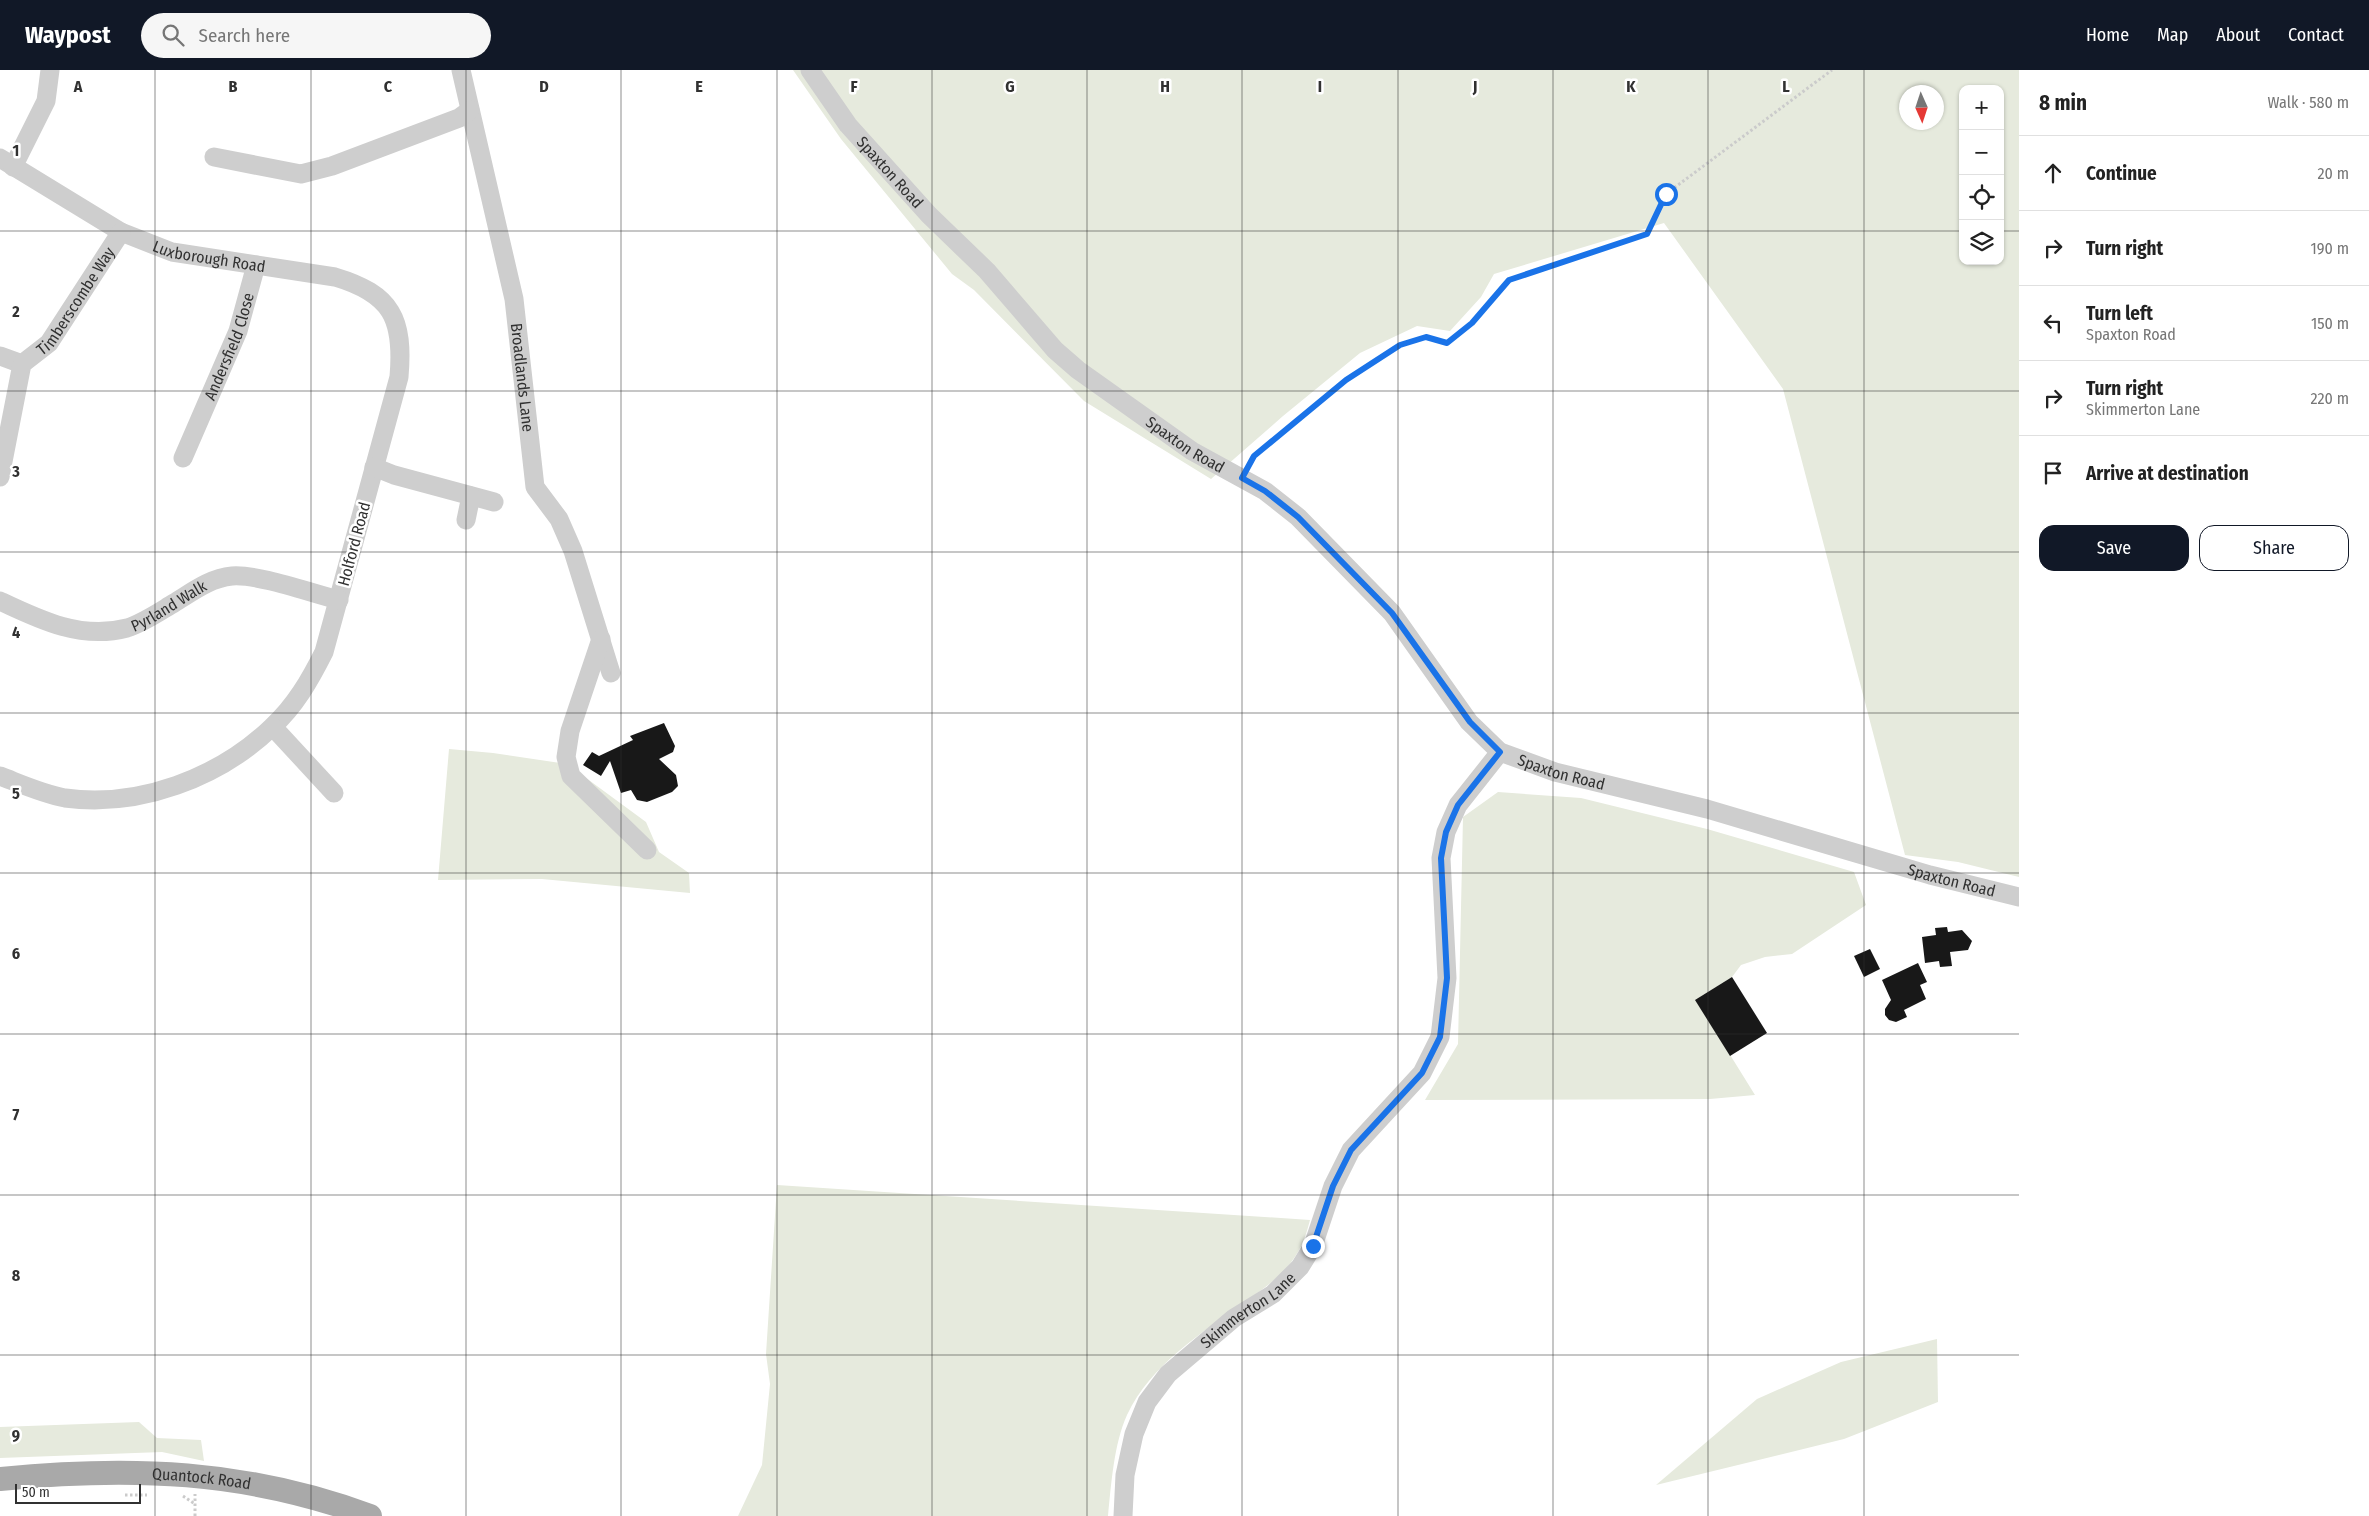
<!DOCTYPE html>
<html lang="en">
<head>
<meta charset="utf-8">
<style>
	:root { --surface:#fff; --page:#f6f6f6; --text:#222; --muted:#767676; --line:#e0e0e0; --accent:#111827 }
	body { margin:0; font-family:"Fira Sans Condensed",sans-serif; background:var(--page); color:var(--text) }
	.controls { position:absolute; right:15px; top:15px; display:grid; overflow:hidden; border-radius:10px; box-shadow:0 1px 4px #0004 }
	.controls button { width:45px; height:45px; display:grid; place-items:center; padding:0; border:0; border-bottom:1px solid var(--line); background:var(--surface); color:var(--text); font:25px sans-serif }
	.compass { position:absolute; left:1899px; top:15px; width:45px; height:45px; border-radius:50%; background:var(--surface); box-shadow:0 1px 4px #0004; rotate:177deg }
	.scale { position:absolute; left:15px; bottom:12px; width:126px; box-sizing:border-box; padding-left:5px; border:2px solid #313131; border-top:0; font-size:14px; line-height:18px; white-space:nowrap; color:#313131; -webkit-text-stroke:4px #fff; paint-order:stroke }
	.stop { position:absolute; width:15px; height:15px; margin:-11px; border:4px solid #1a73e8; border-radius:50%; background:#fff }
	.stop.end { background:#1a73e8; border-color:#fff; box-shadow:0 1px 5px #0008 }
	.list { margin:0; padding:0; list-style:none }
	h2 { display:flex; justify-content:space-between; align-items:center; height:65px; margin:0; padding:0 20px; font-size:21px }
	h2 small { font-size:16px; font-weight:400; color:var(--muted) }
	.list li { display:grid; grid-template-columns:32px 1fr auto; gap:15px; align-items:center; box-sizing:border-box; height:75px; padding:0 20px; border-top:1px solid var(--line) }
	.list b { display:block; font-size:19px; white-space:nowrap }
	.list p { margin:0; font-size:16px; white-space:nowrap; color:var(--muted) }
	.list em { font-size:16px; font-style:normal; color:var(--muted) }
	.actions { display:flex; gap:10px; padding:15px 20px }
	.actions a { flex:1; padding:11px 0; border:1px solid var(--accent); border-radius:15px; text-align:center; font-size:18px; color:var(--accent) }
	.actions .main { background:var(--accent); color:#fff }
	.icon { flex:none; width:28px; height:28px; fill:none; stroke:currentColor; stroke-width:2; stroke-linecap:round; stroke-linejoin:round }
	.map { position:relative; flex:none; width:2019px; height:1446px; overflow:hidden }
	header { display:flex; align-items:center; gap:30px; box-sizing:border-box; height:70px; padding:0 25px; background:var(--accent); color:#fff }
	header strong { font-size:24px }
	nav { display:flex; gap:28px; margin-inline-start:auto; font-size:18px }
	.search { width:350px; height:45px; background:var(--page); display:flex; align-items:center; gap:12px; box-sizing:border-box; padding:0 18px; border-radius:28px; color:var(--muted); font-size:19px }
	main { display:flex }
	aside { flex:1; background:var(--surface) }
	.map>svg:first-child { display:block }
</style>
</head>
<body>
<header>
<strong>Waypost</strong>
<div class="search"><svg class="icon" aria-label="search" viewBox="0 0 24 24"><circle cx="10" cy="10" r="6"/><path d="M15 15l6 6"/></svg>Search here</div>
<nav><a>Home</a><a>Map</a><a>About</a><a>Contact</a></nav>
</header>
<main>
<div class="map">
<svg width="2019" height="1446" viewBox="0 0 2019 1446">
	<rect width="100%" height="100%" fill="#fff"/>
	<g fill="#e6eadd" fill-rule="evenodd">
		<path d="M793,0H2019V807L1958,792L1905,785L1783,319L1664,153L1494,204L1481,227L1450,261L1417,256L1360,283L1283,346L1211,409L1084,331L974,220L952,204L841,69ZM1963,19H2000V191H1963ZM1906,22H1936V52H1906Z"/>
		<polygon points="449,679 493,683 567,694 646,752 659,782 689,803 690,823 542,809 438,810"/>
		<polygon points="1498,722 1581,728 1707,759 1854,802 1866,835 1792,884 1765,887 1741,895 1732,907 1696,930 1755,1025 1710,1029 1425,1030 1458,974 1463,747"/>
		<path d="M777,1115L1310,1150C1306,1165 1302,1178 1292,1191C1281,1207 1261,1220 1246,1231C1202,1263 1151,1294 1127,1345C1114,1373 1111,1416 1108,1446H738L762,1395L770,1314L766,1284Z"/>
		<polygon points="1937,1269 1938,1332 1844,1369 1656,1415 1757,1329 1841,1292"/>
		<polygon points="139,1352 157,1368 201,1370 204,1391 162,1382 0,1388 0,1357"/>
	</g>
	<g fill="#181818">
		<polygon points="664,653 675,676 673,682 659,689 676,705 678,716 672,722 647,732 637,730 631,720 621,723 610,691 601,706 583,695 592,682 599,686 633,670 630,666"/>
		<polygon points="1947,857 1948,862 1962,860 1972,871 1968,880 1950,882 1952,896 1940,897 1939,891 1925,893 1922,867 1936,865 1935,858"/>
		<polygon points="1870,879 1880,899 1864,907 1854,886"/>
		<polygon points="1918,893 1927,912 1920,915 1926,929 1904,940 1907,947 1896,952 1889,950 1885,945 1885,939 1891,930 1882,910"/>
		<polygon points="1732,907 1767,963 1730,986 1695,930"/>
	</g>
	<g fill="none" stroke-linecap="round" stroke-linejoin="round">
		<g stroke="#cbcbcb" stroke-width="3" stroke-dasharray="2.5 2.5" stroke-linecap="butt">
			<polyline points="1250,394 1254,386 1346,311 1400,275 1426,267 1447,273 1472,253 1509,211 1647,164 1666,124 1832,0"/>
			<polyline points="125,1425 147,1425"/>
			<polyline points="183,1426 195,1434"/>
			<polyline points="195,1446 195,1424"/>
		</g>
		<g stroke="#cecece" stroke-width="19">
			<path id="s1" d="M461,0L514,229L535,417L559,449L573,481L611,603"/>
			<path id="s2" d="M810,0L848,55L929,145L987,201L1055,280L1078,300L1192,381L1265,421L1298,447L1392,543L1469,652L1500,682L1555,702L1707,739L1930,805L2019,827"/>
			<polyline points="214,87 301,104 332,96 459,48 470,40"/>
			<path id="s3" d="M0,88L121,162L172,182L335,207C392,224 404,249 399,307L324,582C310,610 295,636 272,657C219,708 139,738 65,728C43,724 21,714 0,706"/>
			<polyline points="13,97 46,31 50,0"/>
			<polyline points="0,286 22,294"/>
			<path id="s4" d="M183,388L238,261L256,195"/>
			<polyline points="374,397 394,405 494,432"/>
			<path id="s5" d="M0,407L22,294L49,273L121,162"/>
			<polyline points="466,450 471,426"/>
			<path id="s6" d="M0,531C40,550 81,570 127,558C143,553 159,542 174,533C192,522 210,508 232,506C260,504 310,523 339,530"/>
			<polyline points="601,569 570,661 566,687 571,706 647,780"/>
			<polyline points="273,657 334,723"/>
			<path id="s7" d="M1123,1446L1125,1405L1134,1364L1147,1332L1168,1304L1234,1248L1273,1224L1300,1197L1313,1176L1333,1116L1351,1080L1422,1003L1440,967L1447,908L1441,788L1446,762L1458,735L1500,682"/>
		</g>
		<path stroke="#a9a9a9" stroke-width="24" id="s8" d="M0,1409C130,1396 246,1400 370,1446"/>
	</g>
	<g fill="none" stroke-linecap="round" stroke-linejoin="round">
		<polyline stroke="#1a73e8" stroke-width="6" points="1313,1176 1333,1116 1351,1080 1422,1003 1440,967 1447,908 1441,788 1446,762 1458,735 1500,682 1470,652 1392,543 1298,447 1265,421 1242,408 1254,386 1346,310 1400,275 1426,267 1447,273 1472,253 1509,210 1647,164 1666,124"/>
	</g>
	<path fill="none" stroke="#313131" stroke-width="1" stroke-opacity="0.55" d="M155,0V1446M311,0V1446M466,0V1446M621,0V1446M777,0V1446M932,0V1446M1087,0V1446M1242,0V1446M1398,0V1446M1553,0V1446M1708,0V1446M1864,0V1446M0,161H1963M2000,161H2019M0,321H2019M0,482H2019M0,643H2019M0,803H2019M0,964H2019M0,1125H2019M0,1285H2019"/>
	<g text-anchor="middle" dominant-baseline="central" stroke-width="5" stroke-linejoin="round" paint-order="stroke">
		<g font-size="16" fill="#313131" stroke="#fff">
			<text stroke="none"><textPath href="#s2" startOffset="130">Spaxton Road</textPath></text>
			<text stroke="none"><textPath href="#s3" startOffset="234">Luxborough Road</textPath></text>
			<text stroke="none"><textPath href="#s5" startOffset="199">Timberscombe Way</textPath></text>
			<text stroke="none"><textPath href="#s4" startOffset="121">Andersfield Close</textPath></text>
			<text stroke="none"><textPath href="#s1" startOffset="314">Broadlands Lane</textPath></text>
			<text stroke="none"><textPath href="#s2" startOffset="534">Spaxton Road</textPath></text>
			<text transform="translate(354 474) rotate(-75)">Holford Road</text>
			<text stroke="none"><textPath href="#s6" startOffset="180">Pyrland Walk</textPath></text>
			<text stroke="none"><textPath href="#s2" startOffset="1044">Spaxton Road</textPath></text>
			<text stroke="none"><textPath href="#s2" startOffset="1449">Spaxton Road</textPath></text>
			<text stroke="none"><textPath href="#s7" startOffset="255">Skimmerton Lane</textPath></text>
			<text stroke="none"><textPath href="#s8" startOffset="202">Quantock Road</textPath></text>
		</g>
	</g>
	<g font-size="16" text-anchor="middle" font-weight="bold" fill="#313131" stroke="#fff" stroke-width="5" stroke-linejoin="round" paint-order="stroke">
		<text x="78" y="22">A</text>
		<text x="233" y="22">B</text>
		<text x="388" y="22">C</text>
		<text x="544" y="22">D</text>
		<text x="699" y="22">E</text>
		<text x="854" y="22">F</text>
		<text x="1010" y="22">G</text>
		<text x="1165" y="22">H</text>
		<text x="1320" y="22">I</text>
		<text x="1475" y="22">J</text>
		<text x="1631" y="22">K</text>
		<text x="1786" y="22">L</text>
		<text x="16" y="86">1</text>
		<text x="16" y="247">2</text>
		<text x="16" y="407">3</text>
		<text x="16" y="568">4</text>
		<text x="16" y="729">5</text>
		<text x="16" y="889">6</text>
		<text x="16" y="1050">7</text>
		<text x="16" y="1211">8</text>
		<text x="16" y="1371">9</text>
	</g>
</svg>
<div class="controls">
<button>+</button>
<button>−</button>
<button><svg class="icon" aria-label="locate" viewBox="0 0 24 24"><circle cx="12" cy="12" r="6"/><path d="M12 2v4M12 18v4M2 12h4M18 12h4"/></svg></button>
<button><svg class="icon" aria-label="layers" viewBox="0 0 24 24"><path d="M12 4l9 5-9 5-9-5zM3 14l9 5 9-5"/></svg></button>
</div>
<svg class="compass" viewBox="-18 -18 36 36"><path d="M0-13l5 13h-10z" fill="#e53935"/><path d="M0 13l5-13h-10z" fill="#767676"/></svg>
<div class="scale">50 m</div>
<div class="stop" style="left:1666px;top:124px"></div>
<div class="stop end" style="left:1313px;top:1176px"></div>
</div>
<aside>
<h2>8 min<small>Walk · 580 m</small></h2>
<ul class="list">
<li><svg class="icon" aria-label="ahead" viewBox="0 0 24 24"><path d="M12 20V5M6 11l6-6 6 6"/></svg><div><b>Continue</b></div><em>20 m</em></li>
<li><svg class="icon" aria-label="right" viewBox="0 0 24 24"><path d="M7 20v-9h11M14 6l5 5-5 5"/></svg><div><b>Turn right</b></div><em>190 m</em></li>
<li><svg class="icon" aria-label="left" viewBox="0 0 24 24"><path d="M17 20v-9H6M10 6l-5 5 5 5"/></svg><div><b>Turn left</b><p>Spaxton Road</p></div><em>150 m</em></li>
<li><svg class="icon" aria-label="right" viewBox="0 0 24 24"><path d="M7 20v-9h11M14 6l5 5-5 5"/></svg><div><b>Turn right</b><p>Skimmerton Lane</p></div><em>220 m</em></li>
<li><svg class="icon" aria-label="arrive" viewBox="0 0 24 24"><path d="M6 21V4h12l-3 4 3 4H6"/></svg><div><b>Arrive at destination</b></div></li>
</ul>
<div class="actions"><a class="main">Save</a><a>Share</a></div>
</aside>
</main>
</body>
</html>
